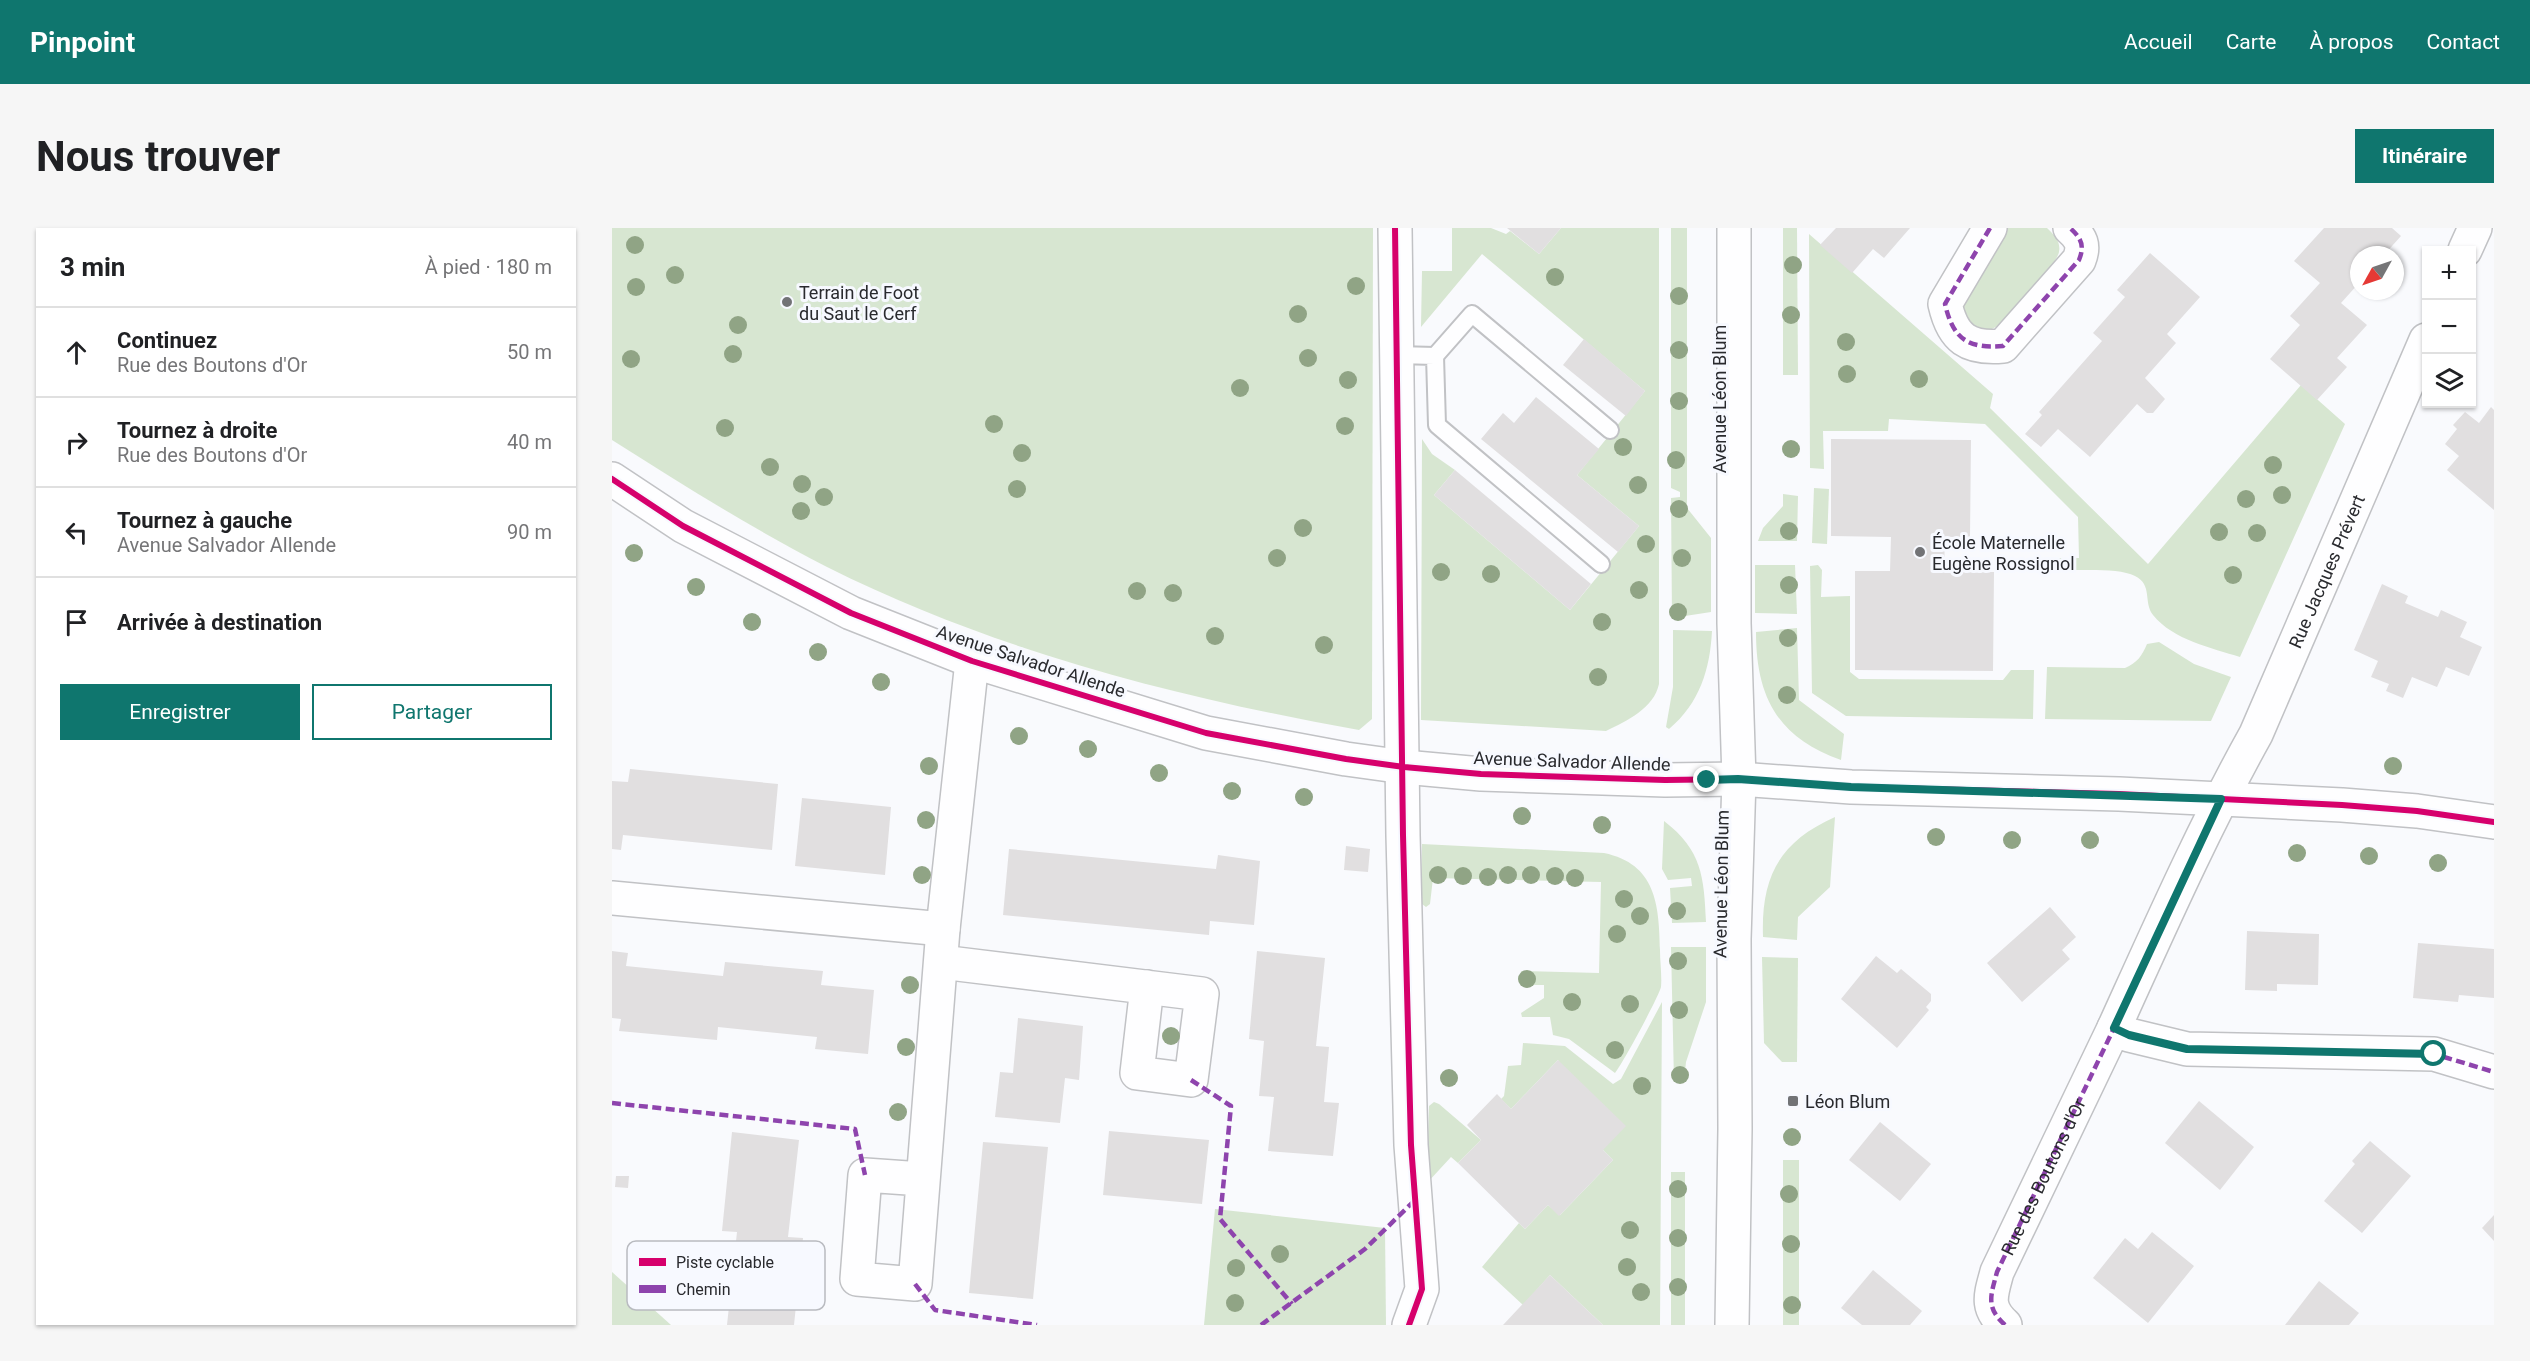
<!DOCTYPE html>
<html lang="fr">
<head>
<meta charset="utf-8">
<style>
	:root { --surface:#fff; --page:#f6f6f6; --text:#202124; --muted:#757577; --line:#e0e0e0; --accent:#0f766e }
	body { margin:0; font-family:Roboto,sans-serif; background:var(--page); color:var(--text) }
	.controls { position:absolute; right:18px; top:18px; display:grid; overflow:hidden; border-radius:0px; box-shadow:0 2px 4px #0004 }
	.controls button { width:54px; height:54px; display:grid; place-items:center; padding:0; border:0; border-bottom:2px solid var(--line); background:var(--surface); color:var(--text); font:30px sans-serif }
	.compass { position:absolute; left:1738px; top:18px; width:54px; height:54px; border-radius:50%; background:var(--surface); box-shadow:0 2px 4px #0004; rotate:230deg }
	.stop { position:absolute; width:18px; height:18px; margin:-14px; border:4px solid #0f766e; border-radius:50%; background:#fff }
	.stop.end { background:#0f766e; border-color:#fff; box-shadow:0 2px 6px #0008 }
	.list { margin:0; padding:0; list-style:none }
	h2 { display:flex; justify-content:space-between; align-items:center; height:78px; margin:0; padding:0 24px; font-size:26px }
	h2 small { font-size:20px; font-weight:400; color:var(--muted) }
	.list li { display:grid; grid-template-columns:39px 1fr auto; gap:18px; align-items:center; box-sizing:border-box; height:90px; padding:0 24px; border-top:2px solid var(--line) }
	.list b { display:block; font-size:22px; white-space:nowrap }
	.list p { margin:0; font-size:20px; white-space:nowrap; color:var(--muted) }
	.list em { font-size:20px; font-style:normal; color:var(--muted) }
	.actions { display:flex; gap:12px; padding:18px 24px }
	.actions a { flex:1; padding:14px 0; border:2px solid var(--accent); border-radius:0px; text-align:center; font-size:21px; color:var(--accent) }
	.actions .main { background:var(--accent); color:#fff }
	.icon { flex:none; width:33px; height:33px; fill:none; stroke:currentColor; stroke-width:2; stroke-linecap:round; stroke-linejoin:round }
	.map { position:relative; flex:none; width:1882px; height:1097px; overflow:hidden; border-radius:0px }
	header { display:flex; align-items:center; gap:36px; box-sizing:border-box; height:84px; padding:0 30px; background:var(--accent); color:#fff }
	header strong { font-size:28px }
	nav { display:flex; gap:33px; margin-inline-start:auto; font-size:21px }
	.intro { display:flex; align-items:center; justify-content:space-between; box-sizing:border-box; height:144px; padding:0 36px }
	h1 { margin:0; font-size:42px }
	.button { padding:15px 27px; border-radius:0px; background:var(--accent); color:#fff; font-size:21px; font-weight:700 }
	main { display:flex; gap:36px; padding:0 36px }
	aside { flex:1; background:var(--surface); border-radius:0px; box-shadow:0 2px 4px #0004 }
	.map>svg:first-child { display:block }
</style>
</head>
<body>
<header>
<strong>Pinpoint</strong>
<nav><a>Accueil</a><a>Carte</a><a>À propos</a><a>Contact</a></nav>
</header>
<div class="intro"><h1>Nous trouver</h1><a class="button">Itinéraire</a></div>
<main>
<aside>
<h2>3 min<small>À pied · 180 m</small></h2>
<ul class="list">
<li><svg class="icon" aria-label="ahead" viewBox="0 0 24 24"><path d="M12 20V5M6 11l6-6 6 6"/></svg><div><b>Continuez</b><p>Rue des Boutons d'Or</p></div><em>50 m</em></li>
<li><svg class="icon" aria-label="right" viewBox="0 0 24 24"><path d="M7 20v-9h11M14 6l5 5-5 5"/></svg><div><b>Tournez à droite</b><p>Rue des Boutons d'Or</p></div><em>40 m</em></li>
<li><svg class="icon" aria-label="left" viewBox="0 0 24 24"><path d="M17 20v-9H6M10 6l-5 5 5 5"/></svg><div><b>Tournez à gauche</b><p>Avenue Salvador Allende</p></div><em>90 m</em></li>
<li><svg class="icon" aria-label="arrive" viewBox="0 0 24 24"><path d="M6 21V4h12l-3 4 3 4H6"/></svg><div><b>Arrivée à destination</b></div></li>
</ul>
<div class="actions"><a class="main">Enregistrer</a><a>Partager</a></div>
</aside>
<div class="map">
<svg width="1882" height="1097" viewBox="0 0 1882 1097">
	<rect width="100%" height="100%" fill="#f9fafd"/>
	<g fill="#d7e6d1">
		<path d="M0,0H761L760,491L747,502C564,469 383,423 215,339C141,301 71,257 0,212Z"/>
		<path d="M840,0H879L894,6L898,3L927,26L949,0H1047V456C1042,480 1015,493 994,503L809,492L810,211L820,226L843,242L822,267L958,382L1027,298L965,247L1033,163L870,26L809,99L810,43H840Z"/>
		<polygon points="1059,0 1075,0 1075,280 1099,310 1099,384 1060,390 1059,270 1068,269 1068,264 1059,260"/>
		<polygon points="1171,0 1185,0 1186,147 1171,147"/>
		<path d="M1387,0H1435C1442,7 1449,13 1447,24C1445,37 1399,83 1388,96C1368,112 1354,94 1350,74Z"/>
		<path d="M1197,6L1381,166L1378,180L1536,336L1689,157L1733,196L1628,429C1600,420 1561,412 1541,387C1531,374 1541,357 1523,348C1506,339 1464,343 1444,342V330H1467L1466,289L1373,196L1277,191L1276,203H1211L1212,241L1198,240Z"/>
		<polygon points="1202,260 1217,261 1215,316 1200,315"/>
		<polygon points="1171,266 1186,268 1185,313 1146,313 1151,300 1171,278"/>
		<polygon points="1143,337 1183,337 1185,386 1143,385"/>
		<polygon points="1206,337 1210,342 1209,369 1238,368 1238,444 1247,451 1391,452 1399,442 1422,442 1421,491 1234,488 1200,465 1198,338"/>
		<path d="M1185,400L1187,472L1232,506L1229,532C1166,510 1144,469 1144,404Z"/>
		<path d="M1061,402L1100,403C1098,441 1088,475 1057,501L1054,499L1061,459Z"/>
		<path d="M1547,414L1582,436L1619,449L1599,493L1433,491L1435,439L1513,440C1525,435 1530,428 1535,416Z"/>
		<path d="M1223,589L1218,659L1186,689L1185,712L1151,709C1149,649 1167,614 1223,589Z"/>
		<path d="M1052,593C1090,622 1092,649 1094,694L1060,695L1058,660L1080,658L1079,650L1056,652L1050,641Z"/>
		<path d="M810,616L992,625C1044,636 1047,676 1048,722C1048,734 1050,748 1049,759C1047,768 1010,837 1003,845L957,811L941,807L938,789H910L909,785L932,770V757H909V743L987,745L989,654L821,650L818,676L814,679L810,676L809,668Z"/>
		<polygon points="1059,719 1094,719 1094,774 1074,834 1072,853 1062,853"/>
		<polygon points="1150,729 1186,730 1185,834 1170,834 1152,815"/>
		<polygon points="1050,774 1048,1097 991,1097 938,1047 911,1077 870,1039 907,995 913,1001 936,977 948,987 1001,932 991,922 946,832 899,881 889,871 892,868 896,838 909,837 911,815 953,818 1001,856 1009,851"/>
		<polygon points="822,874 827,876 869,912 846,935 839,929 815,955 817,878"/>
		<rect x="1171" y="932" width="16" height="165"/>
		<rect x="1059" y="944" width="14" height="153"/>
		<polygon points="603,981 773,1000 774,1097 592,1097"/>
		<polygon points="0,1044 59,1097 0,1097"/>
	</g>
	<g fill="#e1dfe0">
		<polygon points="895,0 949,0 927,26"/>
		<polygon points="1224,0 1298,0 1272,30 1261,21 1240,45 1208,17"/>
		<polygon points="1712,0 1780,0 1789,8 1772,27 1747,27 1747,55 1729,75 1755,97 1725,130 1735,139 1705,172 1658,131 1688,97 1678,88 1708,55 1682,33"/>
		<polygon points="1538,25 1588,69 1555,106 1564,115 1533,150 1553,171 1541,185 1535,185 1525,176 1478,229 1446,201 1429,219 1413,206 1430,187 1427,184 1490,113 1481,105 1513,69 1505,62"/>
		<polygon points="972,111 1033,163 1014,188 951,137"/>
		<polygon points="924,169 987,221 965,247 1027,298 1006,324 869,211 891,185 902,195"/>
		<polygon points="1879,179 1882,182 1882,282 1835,242 1847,228 1833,216 1845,201 1841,197 1853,184 1867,195"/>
		<polygon points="1219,211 1359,212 1358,309 1333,309 1332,343 1382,344 1381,443 1243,442 1243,343 1278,343 1279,309 1219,308"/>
		<polygon points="843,242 979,356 958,382 822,267"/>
		<polygon points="1770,356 1796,368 1793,375 1826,389 1829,382 1855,394 1848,409 1870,419 1857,448 1834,439 1825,459 1800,449 1791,470 1774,463 1777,456 1759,449 1766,433 1742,422"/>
		<polygon points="18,541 166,556 160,622 11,607 9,622 0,621 0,553 16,554"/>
		<polygon points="190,570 279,579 273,647 183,638"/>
		<polygon points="734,618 758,621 756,644 732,642"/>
		<polygon points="397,621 604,641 606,627 648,633 642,697 598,693 597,707 391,687"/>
		<polygon points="1438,679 1464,709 1450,722 1458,731 1410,774 1375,735"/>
		<polygon points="1635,703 1707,706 1706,757 1665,756 1665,763 1633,762"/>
		<polygon points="1806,715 1882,721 1882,770 1847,767 1846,774 1801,770"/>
		<polygon points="0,723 16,725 14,738 111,748 113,734 211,743 209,757 262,762 256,826 203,821 205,809 106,799 105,812 7,803 9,791 0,790"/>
		<polygon points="645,723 713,730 704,818 717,819 712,874 727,875 721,928 656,923 662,869 647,868 652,813 637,811"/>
		<polygon points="1264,728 1285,745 1289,741 1319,766 1319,773 1314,779 1317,782 1285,820 1229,771"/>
		<polygon points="406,790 471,798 467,852 453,850 448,895 383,889 388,844 401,845"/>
		<polygon points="946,832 1014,898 991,922 1001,932 947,988 936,977 913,1001 846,935 869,912 855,897 885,866 899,881"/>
		<polygon points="1587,873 1642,919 1608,962 1553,915"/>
		<polygon points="1268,894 1319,936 1288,973 1237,932"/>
		<polygon points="497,903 597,912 590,976 491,967"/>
		<polygon points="120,904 187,912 176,1009 191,1010 182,1097 115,1097 125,1004 110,1003"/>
		<polygon points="1758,913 1799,948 1750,1005 1712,973 1743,936 1740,933"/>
		<polygon points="371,914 436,919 421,1071 357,1065"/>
		<polygon points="4,948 17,948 16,960 3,959"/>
		<polygon points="1882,987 1882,1013 1870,1000"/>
		<polygon points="1540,1004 1582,1038 1536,1095 1481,1050 1513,1010 1526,1021"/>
		<polygon points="1261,1042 1310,1083 1298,1097 1250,1097 1229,1080"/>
		<polygon points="938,1047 991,1097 891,1097"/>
		<polygon points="1707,1053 1747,1085 1737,1097 1673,1097"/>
	</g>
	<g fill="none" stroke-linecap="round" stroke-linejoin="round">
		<defs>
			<g id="lane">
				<polyline points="785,127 823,128 825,197 989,336"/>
				<polyline points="823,128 860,86 998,202"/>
			</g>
			<g id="street">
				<polyline points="783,0 791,607 799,917 810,1061 797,1097"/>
				<path d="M1378,0L1333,76C1341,111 1356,121 1391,118L1467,32C1473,17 1469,10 1458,0"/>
				<polyline points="1853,22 1863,0"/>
				<polyline points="0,251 71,298 239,385 360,433 594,505 734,531 792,539 869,546 1053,552 1127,551 1239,559 1507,566 1730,577 1805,583 1882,594"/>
				<polyline points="0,670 331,701 360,433"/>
				<polyline points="329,734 590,766 579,852 525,845 535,759"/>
				<path id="s1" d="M1502,800C1547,701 1591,601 1644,506L1814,112"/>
				<polyline points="310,951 253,947 245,1051 303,1056 331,701"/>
				<path id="s2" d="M1393,1097C1373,1079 1379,1067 1385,1044L1502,800L1517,807L1575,821L1822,826L1882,844"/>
			</g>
			<polyline id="secondary" points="1120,1097 1123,901 1122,711 1127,551 1122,395 1122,0"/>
		</defs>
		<use href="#lane" stroke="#c1c2c5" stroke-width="20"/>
		<use href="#street" stroke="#c1c2c5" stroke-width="36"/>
		<use href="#secondary" stroke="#c1c2c5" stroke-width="36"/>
		<use href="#lane" stroke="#fefeff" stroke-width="16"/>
		<use href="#street" stroke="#fefeff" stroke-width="33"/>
		<use href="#secondary" stroke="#fefeff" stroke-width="33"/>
		<g stroke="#8e44ad" stroke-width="4.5" stroke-dasharray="9 4.5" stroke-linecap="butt">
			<path d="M1378,0L1333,76C1341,111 1356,121 1391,118L1467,32C1473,17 1469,10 1458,0"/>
			<polyline points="1502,800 1609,571"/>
			<polyline points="579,852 619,878 608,991 680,1076"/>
			<polyline points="0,875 243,901 253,947"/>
			<polyline points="303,1056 323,1082 425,1097"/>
			<polyline points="649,1097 753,1021 803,972"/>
			<path d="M1393,1097C1373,1079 1379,1067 1385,1044L1502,800L1517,807L1575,821L1822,826L1882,844"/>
		</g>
		<defs>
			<g id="cycleway">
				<polyline points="783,0 791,607 799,917 810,1061 797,1097"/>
				<polyline points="0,251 71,298 239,385 360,433 594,505 734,531 792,539 869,546 1053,552 1127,551 1239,559 1507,566 1730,577 1805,583 1882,594"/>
			</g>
		</defs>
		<use href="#cycleway" stroke="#f7f9ff" stroke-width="10"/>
		<use href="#cycleway" stroke="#d6006c" stroke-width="6"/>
	</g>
	<g fill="#90a485">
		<circle cx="23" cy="17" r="9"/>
		<circle cx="1181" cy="37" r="9"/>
		<circle cx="63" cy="47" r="9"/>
		<circle cx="943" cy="49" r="9"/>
		<circle cx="744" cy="58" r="9"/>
		<circle cx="24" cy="59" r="9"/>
		<circle cx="1067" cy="68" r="9"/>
		<circle cx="686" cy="86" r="9"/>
		<circle cx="1179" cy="87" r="9"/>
		<circle cx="126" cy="97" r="9"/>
		<circle cx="1234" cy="114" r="9"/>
		<circle cx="1067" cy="122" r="9"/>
		<circle cx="121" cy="126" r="9"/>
		<circle cx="696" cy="130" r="9"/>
		<circle cx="19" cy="131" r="9"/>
		<circle cx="1235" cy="146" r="9"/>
		<circle cx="1307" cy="151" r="9"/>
		<circle cx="736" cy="152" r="9"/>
		<circle cx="628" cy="160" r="9"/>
		<circle cx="1067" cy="173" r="9"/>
		<circle cx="382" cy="196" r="9"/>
		<circle cx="733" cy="198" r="9"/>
		<circle cx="113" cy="200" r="9"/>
		<circle cx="1011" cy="219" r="9"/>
		<circle cx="1179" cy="221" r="9"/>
		<circle cx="410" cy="225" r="9"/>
		<circle cx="1064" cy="232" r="9"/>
		<circle cx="1661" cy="237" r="9"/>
		<circle cx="158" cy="239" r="9"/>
		<circle cx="190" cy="256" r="9"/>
		<circle cx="1026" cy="257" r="9"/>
		<circle cx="405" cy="261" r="9"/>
		<circle cx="1670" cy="267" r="9"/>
		<circle cx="212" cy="269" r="9"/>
		<circle cx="1634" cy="271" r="9"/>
		<circle cx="1067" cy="281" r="9"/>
		<circle cx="189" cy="283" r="9"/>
		<circle cx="691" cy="300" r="9"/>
		<circle cx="1177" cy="303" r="9"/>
		<circle cx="1607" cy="304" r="9"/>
		<circle cx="1645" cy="305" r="9"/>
		<circle cx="1034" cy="316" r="9"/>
		<circle cx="22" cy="325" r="9"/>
		<circle cx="665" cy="330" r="9"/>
		<circle cx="1070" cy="330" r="9"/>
		<circle cx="829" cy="344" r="9"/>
		<circle cx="879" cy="346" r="9"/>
		<circle cx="1621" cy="347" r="9"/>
		<circle cx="1177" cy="357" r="9"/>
		<circle cx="84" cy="359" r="9"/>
		<circle cx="1027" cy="362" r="9"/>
		<circle cx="525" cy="363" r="9"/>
		<circle cx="561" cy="365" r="9"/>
		<circle cx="1066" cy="384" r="9"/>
		<circle cx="140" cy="394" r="9"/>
		<circle cx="990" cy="394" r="9"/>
		<circle cx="603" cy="408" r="9"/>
		<circle cx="1176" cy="410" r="9"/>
		<circle cx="712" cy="417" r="9"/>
		<circle cx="206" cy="424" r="9"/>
		<circle cx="986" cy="449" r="9"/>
		<circle cx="269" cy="454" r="9"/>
		<circle cx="1175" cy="467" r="9"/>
		<circle cx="407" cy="508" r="9"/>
		<circle cx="476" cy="521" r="9"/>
		<circle cx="317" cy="538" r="9"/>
		<circle cx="1781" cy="538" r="9"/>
		<circle cx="547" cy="545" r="9"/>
		<circle cx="620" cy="563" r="9"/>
		<circle cx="692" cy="569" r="9"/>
		<circle cx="910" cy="588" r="9"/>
		<circle cx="314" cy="592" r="9"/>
		<circle cx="990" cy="597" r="9"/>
		<circle cx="1324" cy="609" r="9"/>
		<circle cx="1400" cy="612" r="9"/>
		<circle cx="1478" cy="612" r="9"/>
		<circle cx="1685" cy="625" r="9"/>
		<circle cx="1757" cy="628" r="9"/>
		<circle cx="1826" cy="635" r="9"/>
		<circle cx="310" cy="647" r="9"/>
		<circle cx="826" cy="647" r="9"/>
		<circle cx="896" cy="647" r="9"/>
		<circle cx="919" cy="647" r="9"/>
		<circle cx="851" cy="648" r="9"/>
		<circle cx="943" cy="648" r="9"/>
		<circle cx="876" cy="649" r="9"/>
		<circle cx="963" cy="650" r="9"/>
		<circle cx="1012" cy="671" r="9"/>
		<circle cx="1065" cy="683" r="9"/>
		<circle cx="1028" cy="688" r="9"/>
		<circle cx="1005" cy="706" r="9"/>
		<circle cx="1066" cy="733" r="9"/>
		<circle cx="915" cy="751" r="9"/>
		<circle cx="298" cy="757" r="9"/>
		<circle cx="960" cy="774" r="9"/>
		<circle cx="1018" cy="776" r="9"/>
		<circle cx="1067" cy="782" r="9"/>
		<circle cx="559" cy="808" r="9"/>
		<circle cx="294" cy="819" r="9"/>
		<circle cx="1003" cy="822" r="9"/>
		<circle cx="1068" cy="847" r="9"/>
		<circle cx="837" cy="850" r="9"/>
		<circle cx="1030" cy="858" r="9"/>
		<circle cx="286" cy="884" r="9"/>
		<circle cx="1180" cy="909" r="9"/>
		<circle cx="1066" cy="961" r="9"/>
		<circle cx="1177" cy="966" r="9"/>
		<circle cx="1018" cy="1002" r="9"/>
		<circle cx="1066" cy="1010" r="9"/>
		<circle cx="1179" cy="1016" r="9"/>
		<circle cx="668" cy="1026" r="9"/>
		<circle cx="1015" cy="1039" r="9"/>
		<circle cx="624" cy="1040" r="9"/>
		<circle cx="1066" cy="1059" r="9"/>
		<circle cx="1029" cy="1064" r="9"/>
		<circle cx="623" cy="1075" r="9"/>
		<circle cx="1180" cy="1077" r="9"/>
	</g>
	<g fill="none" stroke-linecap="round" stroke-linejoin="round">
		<polyline stroke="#0f766e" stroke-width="8" points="1095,552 1126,551 1239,559 1609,571 1502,800 1517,807 1575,821 1822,826"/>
	</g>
	<g fill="#727376" stroke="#f7f9ff" stroke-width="2">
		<circle cx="175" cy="74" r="6"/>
		<circle cx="1308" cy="324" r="6"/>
		<rect x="1175" y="867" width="12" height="12" rx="3"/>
	</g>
	<g text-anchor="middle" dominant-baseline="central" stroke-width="6" stroke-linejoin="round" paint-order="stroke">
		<g font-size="18" fill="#292a2e" stroke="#f7f9ff" text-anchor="start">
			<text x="187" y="64">Terrain de Foot<tspan x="187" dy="21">du Saut le Cerf</tspan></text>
			<text x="1320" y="314">École Maternelle<tspan x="1320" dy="21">Eugène Rossignol</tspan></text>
			<text x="1193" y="873">Léon Blum</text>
		</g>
		<g font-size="18" fill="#292a2e" stroke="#f7f9ff">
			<text transform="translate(1107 171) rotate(-90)">Avenue Léon Blum</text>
			<text stroke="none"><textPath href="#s1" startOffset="504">Rue Jacques Prévert</textPath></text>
			<text transform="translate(419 433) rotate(18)">Avenue Salvador Allende</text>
			<text transform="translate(960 533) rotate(2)">Avenue Salvador Allende</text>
			<text transform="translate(1109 656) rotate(-89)">Avenue Léon Blum</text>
			<text stroke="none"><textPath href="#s2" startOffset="164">Rue des Boutons d'Or</textPath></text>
		</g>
	</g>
	<rect x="15" y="1013" width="198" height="69" rx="9" fill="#f7f9ff" stroke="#b9bbc0" stroke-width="1.5"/>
	<rect x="27" y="1030" width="27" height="8" fill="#d6006c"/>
	<rect x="27" y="1057" width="27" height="8" fill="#8e44ad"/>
	<g font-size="16" fill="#292a2e">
		<text x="64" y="1040">Piste cyclable</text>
		<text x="64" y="1067">Chemin</text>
	</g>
</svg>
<div class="controls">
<button>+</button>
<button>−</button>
<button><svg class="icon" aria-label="layers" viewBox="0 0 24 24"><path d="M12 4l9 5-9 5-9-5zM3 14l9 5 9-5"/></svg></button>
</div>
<svg class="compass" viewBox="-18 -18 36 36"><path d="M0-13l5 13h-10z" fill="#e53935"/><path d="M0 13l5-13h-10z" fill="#757577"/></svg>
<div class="stop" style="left:1822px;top:826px"></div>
<div class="stop end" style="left:1095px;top:552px"></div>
</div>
</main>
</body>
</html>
